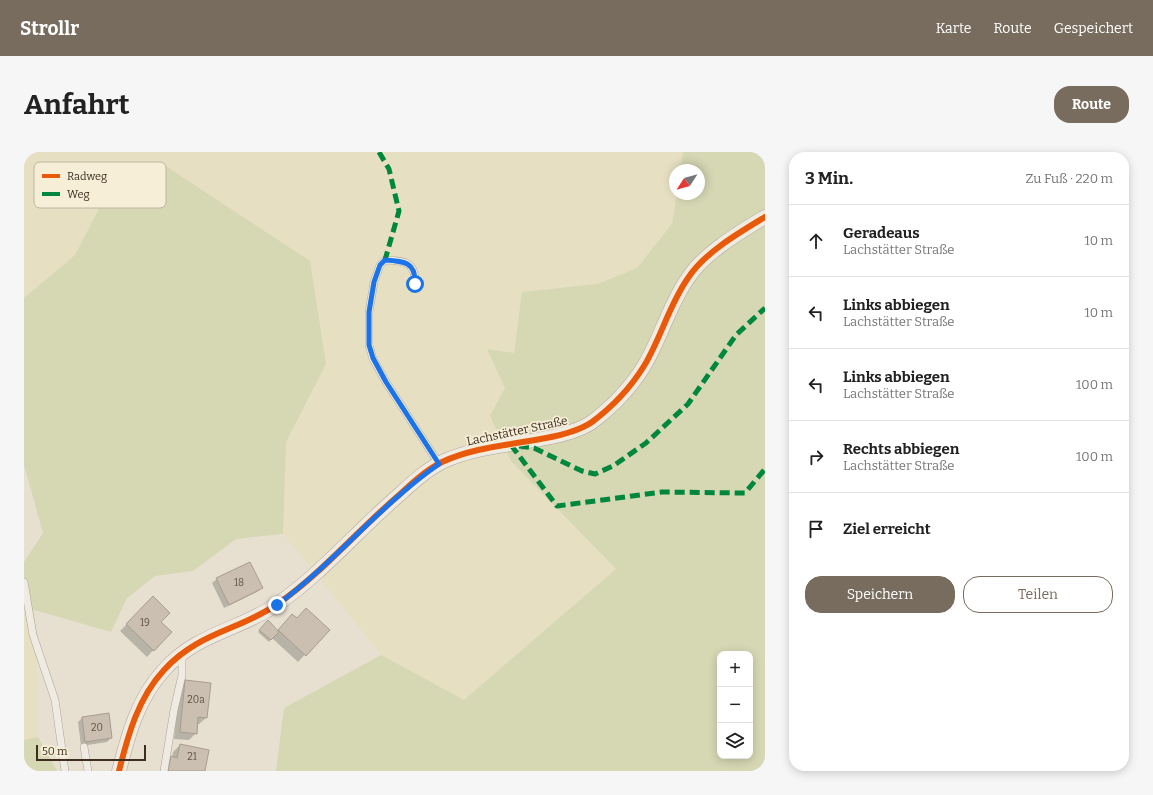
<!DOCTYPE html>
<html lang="de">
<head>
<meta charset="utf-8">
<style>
	:root { --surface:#fff; --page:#f6f6f6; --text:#222; --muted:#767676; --line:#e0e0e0; --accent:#786c5e }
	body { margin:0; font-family:Bitter,serif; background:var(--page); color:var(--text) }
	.controls { position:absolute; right:12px; bottom:12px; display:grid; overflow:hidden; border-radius:8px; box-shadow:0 2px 10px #0003 }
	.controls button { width:36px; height:36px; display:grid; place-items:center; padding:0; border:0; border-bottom:1px solid var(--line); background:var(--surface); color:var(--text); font:20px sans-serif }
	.compass { position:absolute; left:645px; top:12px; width:36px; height:36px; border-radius:50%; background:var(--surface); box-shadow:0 2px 10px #0003; rotate:234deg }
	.scale { position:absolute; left:12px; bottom:10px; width:110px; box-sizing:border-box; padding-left:4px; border:2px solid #3d2e20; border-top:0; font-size:11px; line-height:14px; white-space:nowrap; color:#3d2e20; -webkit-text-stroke:3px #f7eed8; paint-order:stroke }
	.stop { position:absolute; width:12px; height:12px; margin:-9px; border:3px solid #1a73e8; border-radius:50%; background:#fff }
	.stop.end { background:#1a73e8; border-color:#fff; box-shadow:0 1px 4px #0008 }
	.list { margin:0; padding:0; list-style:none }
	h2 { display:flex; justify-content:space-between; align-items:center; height:52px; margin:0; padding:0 16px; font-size:17px }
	h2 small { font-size:13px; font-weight:400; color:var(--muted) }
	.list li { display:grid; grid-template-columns:26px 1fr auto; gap:12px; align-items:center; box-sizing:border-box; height:72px; padding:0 16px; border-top:1px solid var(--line) }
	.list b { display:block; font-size:15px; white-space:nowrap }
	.list p { margin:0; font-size:13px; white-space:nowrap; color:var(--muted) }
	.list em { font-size:13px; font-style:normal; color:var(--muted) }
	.actions { display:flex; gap:8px; padding:12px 16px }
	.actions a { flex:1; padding:9px 0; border:1px solid var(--accent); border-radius:16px; text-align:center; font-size:14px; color:var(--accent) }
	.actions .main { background:var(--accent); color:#fff }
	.icon { flex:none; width:22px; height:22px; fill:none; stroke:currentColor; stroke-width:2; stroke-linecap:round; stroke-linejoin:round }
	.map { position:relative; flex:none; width:741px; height:619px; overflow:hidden; border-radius:16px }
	header { display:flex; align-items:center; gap:24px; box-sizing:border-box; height:56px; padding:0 20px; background:var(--accent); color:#fff }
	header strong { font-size:19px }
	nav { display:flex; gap:22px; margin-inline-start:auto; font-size:14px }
	.intro { display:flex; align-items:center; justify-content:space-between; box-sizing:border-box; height:96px; padding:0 24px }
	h1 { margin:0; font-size:28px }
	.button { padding:10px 18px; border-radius:16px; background:var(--accent); color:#fff; font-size:14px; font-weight:700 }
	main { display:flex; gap:24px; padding:0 24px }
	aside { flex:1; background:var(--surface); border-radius:16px; box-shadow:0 2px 10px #0003 }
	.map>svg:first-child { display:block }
</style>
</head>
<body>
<header>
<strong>Strollr</strong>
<nav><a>Karte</a><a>Route</a><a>Gespeichert</a></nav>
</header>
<div class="intro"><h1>Anfahrt</h1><a class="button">Route</a></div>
<main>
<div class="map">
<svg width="741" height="619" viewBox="0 0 741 619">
	<rect width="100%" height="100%" fill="#e7e0d1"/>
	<g fill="#e6dfc2">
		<polygon points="0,0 659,0 656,18 651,18 651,42 653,42 648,72 613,117 574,132 499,140 490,201 463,197 481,236 487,309 592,417 440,548 357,503 259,382 262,290 302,212 95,18 51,103 0,146"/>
		<polygon points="0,455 12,458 14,585 0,588"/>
	</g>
	<g fill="#d6d7b3" fill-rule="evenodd">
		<path d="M659,0H741V619H252L260,556L357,503L440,548L592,417L487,309L466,264L481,236L463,197L490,201L498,140L574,132L613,116L648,72L653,42H675V18H656ZM696,502H726V604H696Z"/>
		<polygon points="140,13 286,109 302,212 262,290 259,382 212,387 169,419 131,424 103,446 87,480 0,455 0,410 19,381 0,313 0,146 51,103 95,18"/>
		<polygon points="14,585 33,619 0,619 0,588"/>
	</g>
	<g fill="#0003">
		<polygon points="193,427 238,436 233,440 200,456 188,431"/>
		<polygon points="129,446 136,470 146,480 123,505 96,479"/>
		<polygon points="268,464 272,468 304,478 274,510 248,486 245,490 234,480 244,469 254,479"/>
		<polygon points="161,529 182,566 175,572 173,572 172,581 165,588 150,587 155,536"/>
		<polygon points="84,563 87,586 83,590 57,594 54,570 58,566"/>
		<polygon points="156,593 180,619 139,619 141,612 148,606 149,600"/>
	</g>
	<g fill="#cbbfb2" stroke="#a89c90">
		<polygon points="226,410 239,436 205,453 192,426"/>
		<polygon points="129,444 146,461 137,470 148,480 130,499 102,472"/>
		<polygon points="282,456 306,478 282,504 254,478 268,462 273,466"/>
		<polygon points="244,468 255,480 247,488 235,478"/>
		<polygon points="161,528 187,531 183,566 174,565 173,582 156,580"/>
		<polygon points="85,561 88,586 61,590 58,565"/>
		<polygon points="156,592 185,598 181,619 144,619 147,604 153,606"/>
	</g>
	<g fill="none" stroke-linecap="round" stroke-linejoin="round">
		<defs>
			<g id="lane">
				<path d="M391,132C392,109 380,109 361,108L356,113L350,130L345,160V193L349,207L362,230L415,312"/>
				<polyline points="0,430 9,483 31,548 41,619"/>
				<polyline points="60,595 64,619"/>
				<polyline points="140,619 150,558 158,523 158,502"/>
			</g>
			<path id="street" d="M95,619C104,583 114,546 140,518C174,480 217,478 255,451C299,420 334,378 375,343C388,331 402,318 418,310C450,295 487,293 522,286C538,283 555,279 568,270C588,255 607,235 620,214C637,186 645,153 664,126C680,101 716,80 741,65"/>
		</defs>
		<use href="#lane" stroke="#ada599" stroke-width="8"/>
		<use href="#street" stroke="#ada599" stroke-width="15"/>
		<use href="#lane" stroke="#efebe3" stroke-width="7"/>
		<use href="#street" stroke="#efebe3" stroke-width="14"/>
		<g stroke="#00873e" stroke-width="5" stroke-dasharray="10 5" stroke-linecap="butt">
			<polyline points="355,0 365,17 375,59 361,108"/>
			<polyline points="487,293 533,354 638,340 721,341 741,317"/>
			<polyline points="495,294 510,296 558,319 571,322 589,314 622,291 664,252 712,183 741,156"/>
		</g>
		<defs>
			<path id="cycleway" d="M95,619C104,583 114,546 140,518C174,480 217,478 255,451C299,420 334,378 375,343C388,331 402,318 418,310C450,295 487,293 522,286C538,283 555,279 568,270C588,255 607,235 620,214C637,186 645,153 664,126C680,101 716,80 741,65"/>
		</defs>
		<use href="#cycleway" stroke="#f7eed8" stroke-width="8"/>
		<use href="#cycleway" stroke="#e8590c" stroke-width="6"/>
	</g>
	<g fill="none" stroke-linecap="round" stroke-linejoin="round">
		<path stroke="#1a73e8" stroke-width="5" d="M253,453C311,410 356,353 415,312L362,230L349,206L345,193V160L350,130L356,113L361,108C380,109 392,110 391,132"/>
	</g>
	<g text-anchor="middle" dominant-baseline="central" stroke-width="3.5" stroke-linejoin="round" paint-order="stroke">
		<g font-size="10" fill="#605244">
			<text x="215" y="431">18</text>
			<text x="121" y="471">19</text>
			<text x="172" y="548">20a</text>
			<text x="73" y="576">20</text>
			<text x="168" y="605">21</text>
		</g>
		<g font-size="12" fill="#3d2e20" stroke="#f7eed8">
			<text transform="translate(493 279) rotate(-12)">Lachstätter Straße</text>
		</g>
	</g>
	<rect x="10" y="10" width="132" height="46" rx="6" fill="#f7eed8" stroke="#bfb4a1" stroke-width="1"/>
	<rect x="18" y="22" width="18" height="4" fill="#e8590c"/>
	<rect x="18" y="40" width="18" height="4" fill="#00873e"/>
	<g font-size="11" fill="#3d2e20">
		<text x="43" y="28">Radweg</text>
		<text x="43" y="46">Weg</text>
	</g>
</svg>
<div class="controls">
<button>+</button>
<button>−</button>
<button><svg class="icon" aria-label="layers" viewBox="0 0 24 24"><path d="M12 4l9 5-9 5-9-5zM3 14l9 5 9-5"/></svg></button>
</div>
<svg class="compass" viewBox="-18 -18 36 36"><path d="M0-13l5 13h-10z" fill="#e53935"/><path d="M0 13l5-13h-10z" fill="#767676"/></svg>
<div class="scale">50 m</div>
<div class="stop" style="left:391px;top:132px"></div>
<div class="stop end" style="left:253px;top:453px"></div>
</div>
<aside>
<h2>3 Min.<small>Zu Fuß · 220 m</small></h2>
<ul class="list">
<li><svg class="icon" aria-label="ahead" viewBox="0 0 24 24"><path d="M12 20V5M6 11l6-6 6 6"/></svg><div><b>Geradeaus</b><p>Lachstätter Straße</p></div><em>10 m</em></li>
<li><svg class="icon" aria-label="left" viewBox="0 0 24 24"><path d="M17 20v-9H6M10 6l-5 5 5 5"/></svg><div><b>Links abbiegen</b><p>Lachstätter Straße</p></div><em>10 m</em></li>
<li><svg class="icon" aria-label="left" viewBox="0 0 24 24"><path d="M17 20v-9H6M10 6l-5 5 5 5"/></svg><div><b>Links abbiegen</b><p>Lachstätter Straße</p></div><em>100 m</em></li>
<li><svg class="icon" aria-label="right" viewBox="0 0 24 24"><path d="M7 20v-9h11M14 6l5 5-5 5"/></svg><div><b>Rechts abbiegen</b><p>Lachstätter Straße</p></div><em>100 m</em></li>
<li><svg class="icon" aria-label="arrive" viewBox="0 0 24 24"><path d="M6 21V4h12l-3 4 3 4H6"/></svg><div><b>Ziel erreicht</b></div></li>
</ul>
<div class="actions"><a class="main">Speichern</a><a>Teilen</a></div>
</aside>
</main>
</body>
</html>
